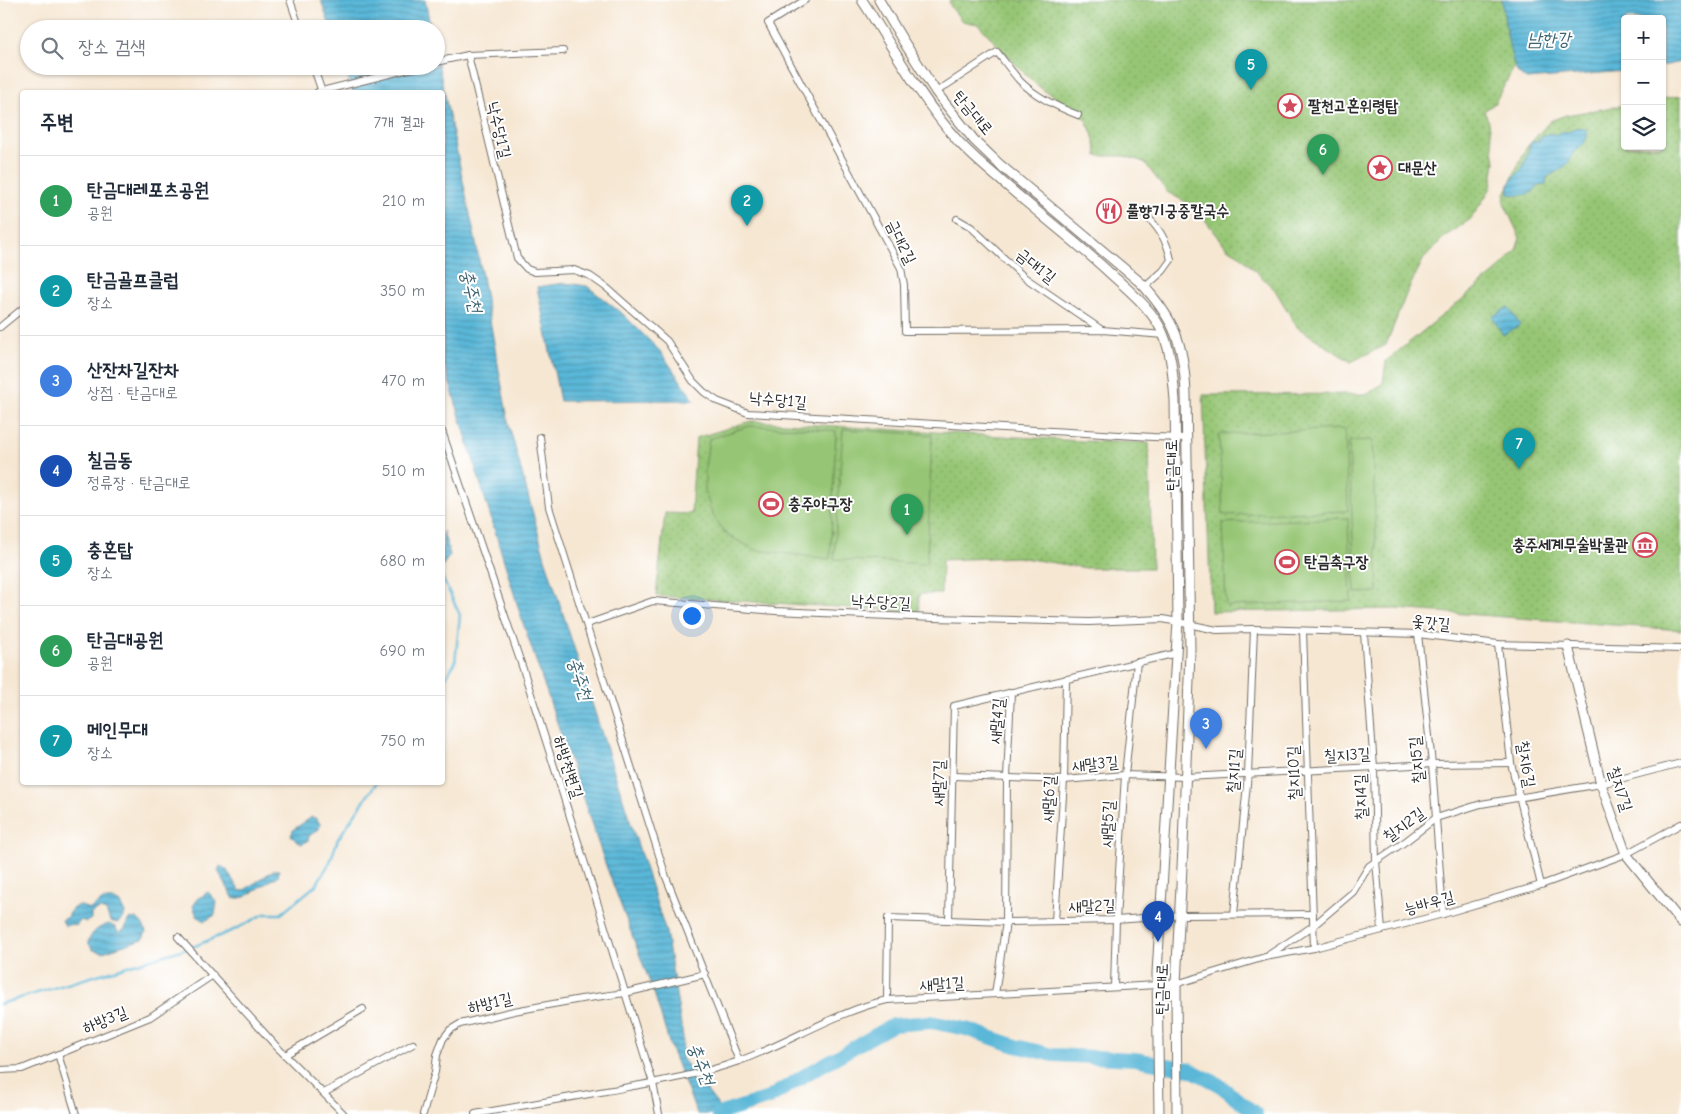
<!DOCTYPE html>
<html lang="ko">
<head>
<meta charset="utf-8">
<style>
	:root { --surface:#fff; --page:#f2f2f3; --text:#1f2937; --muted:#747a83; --line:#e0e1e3; --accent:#7c3aed }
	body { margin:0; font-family:"Comic Neue","Poor Story",sans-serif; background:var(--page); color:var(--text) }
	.controls { position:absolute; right:15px; top:15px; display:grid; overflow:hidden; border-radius:5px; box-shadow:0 1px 4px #0004 }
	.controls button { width:45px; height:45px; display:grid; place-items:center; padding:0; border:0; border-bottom:1px solid var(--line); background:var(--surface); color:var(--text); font:25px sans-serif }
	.you { position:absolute; left:691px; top:615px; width:18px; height:18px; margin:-12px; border:4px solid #fff; border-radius:50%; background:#1a73e8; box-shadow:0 0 0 8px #1a73e833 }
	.badge { display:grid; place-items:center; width:32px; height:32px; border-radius:50%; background:var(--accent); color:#fff; font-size:16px; font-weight:700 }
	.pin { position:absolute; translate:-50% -41px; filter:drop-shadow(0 1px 2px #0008) }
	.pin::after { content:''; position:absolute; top:26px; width:18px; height:15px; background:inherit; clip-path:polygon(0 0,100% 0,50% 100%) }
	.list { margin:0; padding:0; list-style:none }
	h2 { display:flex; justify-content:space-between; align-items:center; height:65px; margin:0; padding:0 20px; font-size:21px }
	h2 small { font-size:16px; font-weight:400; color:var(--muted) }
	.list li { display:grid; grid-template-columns:32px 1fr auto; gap:15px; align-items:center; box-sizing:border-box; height:90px; padding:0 20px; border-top:1px solid var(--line) }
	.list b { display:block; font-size:19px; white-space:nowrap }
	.list p { margin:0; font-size:16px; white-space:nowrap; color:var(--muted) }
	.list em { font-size:16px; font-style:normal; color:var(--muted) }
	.icon { flex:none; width:28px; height:28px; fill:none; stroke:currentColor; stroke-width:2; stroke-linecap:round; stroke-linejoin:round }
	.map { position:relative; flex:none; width:1681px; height:1114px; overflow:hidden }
	.search { position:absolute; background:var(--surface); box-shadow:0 1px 4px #0004; left:20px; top:20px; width:425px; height:55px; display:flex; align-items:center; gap:12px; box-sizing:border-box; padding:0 18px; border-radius:28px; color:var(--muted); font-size:19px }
	.panel { position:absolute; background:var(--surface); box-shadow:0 1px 4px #0004; left:20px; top:90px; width:425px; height:695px; border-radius:5px }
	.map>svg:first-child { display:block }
</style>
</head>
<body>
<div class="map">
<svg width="1681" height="1114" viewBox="0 0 1681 1114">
	<defs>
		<pattern id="grass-dots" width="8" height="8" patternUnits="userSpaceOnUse" patternTransform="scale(1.25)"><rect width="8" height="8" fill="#96c675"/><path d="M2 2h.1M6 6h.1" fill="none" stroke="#81aa65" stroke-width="1.8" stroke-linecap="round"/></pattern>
		<pattern id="water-rules" width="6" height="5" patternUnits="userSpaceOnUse" patternTransform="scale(1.25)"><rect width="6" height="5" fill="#5ab7d8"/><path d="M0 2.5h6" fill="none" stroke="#4b95af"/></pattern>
	</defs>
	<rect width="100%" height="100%" fill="#fff"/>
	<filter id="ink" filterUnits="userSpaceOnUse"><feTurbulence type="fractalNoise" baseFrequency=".02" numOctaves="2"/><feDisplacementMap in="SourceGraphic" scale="10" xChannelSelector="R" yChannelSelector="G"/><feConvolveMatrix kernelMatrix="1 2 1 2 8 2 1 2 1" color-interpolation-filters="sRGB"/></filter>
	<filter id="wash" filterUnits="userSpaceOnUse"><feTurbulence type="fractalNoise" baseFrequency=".0096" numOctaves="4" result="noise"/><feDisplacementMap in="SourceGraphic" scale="20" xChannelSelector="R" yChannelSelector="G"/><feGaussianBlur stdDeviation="1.12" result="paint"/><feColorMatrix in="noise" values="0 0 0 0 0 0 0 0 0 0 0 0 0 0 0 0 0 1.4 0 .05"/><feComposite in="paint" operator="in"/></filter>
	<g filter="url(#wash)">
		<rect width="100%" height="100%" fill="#f6e7d3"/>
		<g fill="url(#grass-dots)" stroke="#607850">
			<polygon points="949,0 1502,0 1506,31 1515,66 1494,104 1484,111 1489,122 1495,162 1491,188 1471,219 1444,237 1423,260 1407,292 1386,345 1351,362 1297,327 1275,290 1238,254 1227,248 1195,207 1167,192 1144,162 1124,156 1097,156 1097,152 1092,133 1086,120 1072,107 1043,90 1024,73 978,24 962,21 951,7"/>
			<polygon points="1681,96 1681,630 1396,609 1211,612 1203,395 1368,394 1383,383 1386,361 1497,271 1516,250 1520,238 1504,203 1505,194 1526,148 1550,121 1566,115 1625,105 1625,146 1662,146 1662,99"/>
			<polygon points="751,421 1083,441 1149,443 1152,568 1086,568 1017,557 942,560 941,594 919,594 919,612 656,596 665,513 691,514 696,438"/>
		</g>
		<g fill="#96c675" stroke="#607850">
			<polygon points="749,426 805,428 836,431 830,559 756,550 727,535 713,516 705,492 705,468 709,439"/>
			<polygon points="843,429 932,435 927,564 834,559"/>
			<polygon points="1345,429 1348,511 1223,515 1219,434"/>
			<polygon points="1372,440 1378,592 1355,593 1349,441"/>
			<polygon points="1348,518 1351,601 1226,606 1223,523"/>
		</g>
		<g fill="url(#water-rules)" stroke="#427182">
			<polygon points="321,0 425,0 431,29 331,29"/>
			<path d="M1502,0H1681V62L1662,66V19H1625V71L1527,79C1525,78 1521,76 1520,75C1510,66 1504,15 1502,0Z"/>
			<polygon points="436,53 475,238 509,425 545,558 666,932 683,1037 682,1058 717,1104 719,1114 697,1114 670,1046 655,996 605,863 522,620 443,361 442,92 353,92 344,66 436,66"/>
			<path d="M1578,127L1587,130C1588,145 1582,144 1573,153C1571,157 1570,161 1567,164C1563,169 1553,174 1547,177L1546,184L1539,185C1532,196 1520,196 1509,194C1507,177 1518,178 1523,166C1527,159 1528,150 1531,142L1537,141L1541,138L1542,135H1545L1550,133L1554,135L1563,131L1568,132Z"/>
			<polygon points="565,283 587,286 625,316 660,351 694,400 560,401 537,287"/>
			<polygon points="1508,307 1520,325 1503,335 1492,317"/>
			<polygon points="443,531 450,555 443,565 442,565"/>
			<polygon points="312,817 317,819 320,824 319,829 309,836 308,841 302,844 296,841 291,835 294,829"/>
			<polygon points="220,866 226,869 239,890 243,891 274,870 279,870 278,876 245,897 234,899 218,871"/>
			<polygon points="208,892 217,902 215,915 205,921 197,916 193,906 198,899"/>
			<polygon points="103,900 115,900 120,903 125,913 122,920 117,923 110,921 106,911 100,909 91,913 91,919 86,922 81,920 76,926 72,924 65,926 62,920 68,917 72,909 78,905 90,909"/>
			<path d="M136,918C142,922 144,925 146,932L143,939L103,952L93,950L88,942C92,932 98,927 109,924L115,927L119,933L125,929L128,920Z"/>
		</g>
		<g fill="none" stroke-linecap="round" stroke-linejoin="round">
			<g stroke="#5ab7d8" stroke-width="2.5">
				<polyline points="442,577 460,615 455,663 442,683"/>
				<polyline points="0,1004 195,946 236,929 264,914 281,914 316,885 330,862 338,839 377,782"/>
			</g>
			<polyline stroke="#5ab7d8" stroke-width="14" points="718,1114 769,1098 805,1075 893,1025 931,1022 966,1029 1016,1046 1053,1055 1135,1059 1189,1069 1218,1084 1256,1114"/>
		</g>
	</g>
	<g filter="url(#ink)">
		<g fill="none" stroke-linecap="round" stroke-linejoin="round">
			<defs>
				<g id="street">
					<polyline points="290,0 300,29"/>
					<polyline points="805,0 768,23 901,268 904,285 905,331 1102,330 1164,335"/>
					<polyline points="468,55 517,258 527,269 535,272 574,270 590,276 607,288 667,341 693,381 704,392 717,401 748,413 1153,437 1187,438"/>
					<polyline points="436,62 468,55 563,51"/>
					<polyline points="313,66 322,92"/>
					<polyline points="318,92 421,66"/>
					<path d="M936,92L997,52C1005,62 1012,72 1020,81C1036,97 1057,107 1078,115"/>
					<path d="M1141,211C1157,225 1167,239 1171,260L1163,271L1145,287"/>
					<polyline points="957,219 971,227 1024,277 1102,330"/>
					<polyline points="0,327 22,309"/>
					<polyline points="442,431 524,672 599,908 653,1083 659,1114"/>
					<polyline points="540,437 549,507 666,877 739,1061"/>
					<polyline points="587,624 653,601 776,611 934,618 1089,622 1163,619 1217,630 1254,629 1418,634 1498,644 1681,649"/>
					<polyline points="1303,631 1314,948"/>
					<polyline points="1364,633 1374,767 1376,861 1382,930"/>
					<polyline points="1418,634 1432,764 1443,914"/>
					<polyline points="1498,644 1511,763 1541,885"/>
					<polyline points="953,776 1064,780 1125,775 1186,777 1432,764 1511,763"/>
					<polyline points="1234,914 1248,774 1254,629"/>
					<polyline points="949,920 954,706 1177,653"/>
					<polyline points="1055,921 1064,780 1066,679"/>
					<polyline points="178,937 276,1046 344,1114"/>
					<polyline points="1270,954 1313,926 1353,892 1369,866 1406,841 1436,818 1481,804 1601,784 1681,763"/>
					<polyline points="1176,984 1265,957 1314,948 1443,914 1541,885 1626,854 1681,824"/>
					<polyline points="1114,987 1116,920 1125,775 1137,662"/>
					<polyline points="995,994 1006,922 1007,778 1011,692"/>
					<polyline points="887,1000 888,918 1006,922 1116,920 1184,915 1313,914"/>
					<polyline points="58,1054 76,1114"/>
					<polyline points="285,1055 363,1009"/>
					<polyline points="0,1070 22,1069 150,1017 213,975"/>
					<polyline points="324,1093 413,1044"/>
					<polyline points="423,1114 435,1072 437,1055 443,1039 450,1030 460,1024 514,1011 581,999 625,993 705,974"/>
					<path d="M475,1114C519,1106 562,1099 606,1091C651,1083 697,1076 739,1061C789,1043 835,1012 887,1000L1157,985"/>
				</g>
				<g id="secondary">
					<path d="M862,0C892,46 922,101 958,141C970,154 984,166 997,177C1035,211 1076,241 1113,276C1132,293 1155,312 1164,336C1172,356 1173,378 1175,400L1178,621L1157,973L1159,1114"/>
					<path d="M879,0L902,39L936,92L974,140L999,164L1141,283C1175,320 1184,344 1186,394L1190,651L1183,847L1176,984L1177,1114"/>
					<polyline points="1568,646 1601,784 1626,854 1681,922"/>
					<polyline points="1157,985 1176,984"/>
				</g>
			</defs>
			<use href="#street" stroke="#726d66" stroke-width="8"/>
			<use href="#secondary" stroke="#726d66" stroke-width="11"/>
			<use href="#street" stroke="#fff" stroke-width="6"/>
			<use href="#secondary" stroke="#fff" stroke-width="9"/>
		</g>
	</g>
	<defs>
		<symbol id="sight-ring" viewBox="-11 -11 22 22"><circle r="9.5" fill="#fff" stroke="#d1495b" stroke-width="1.5"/><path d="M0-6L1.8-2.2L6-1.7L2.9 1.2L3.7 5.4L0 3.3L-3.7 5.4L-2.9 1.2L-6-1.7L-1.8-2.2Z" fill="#d1495b"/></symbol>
		<symbol id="restaurant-ring" viewBox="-11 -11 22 22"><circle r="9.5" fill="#fff" stroke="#d1495b" stroke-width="1.5"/><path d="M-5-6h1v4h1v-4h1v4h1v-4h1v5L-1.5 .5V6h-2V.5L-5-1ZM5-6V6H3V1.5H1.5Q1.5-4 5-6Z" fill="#d1495b"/></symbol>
		<symbol id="stadium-ring" viewBox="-11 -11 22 22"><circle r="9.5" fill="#fff" stroke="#d1495b" stroke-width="1.5"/><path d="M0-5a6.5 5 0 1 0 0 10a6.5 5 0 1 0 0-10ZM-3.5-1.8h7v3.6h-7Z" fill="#d1495b"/></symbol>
		<symbol id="museum-ring" viewBox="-11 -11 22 22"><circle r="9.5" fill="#fff" stroke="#d1495b" stroke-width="1.5"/><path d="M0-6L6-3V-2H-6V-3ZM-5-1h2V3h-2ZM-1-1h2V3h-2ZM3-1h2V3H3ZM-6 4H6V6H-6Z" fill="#d1495b"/></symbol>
	</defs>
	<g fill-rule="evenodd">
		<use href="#sight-ring" x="1276" y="92" width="28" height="28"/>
		<use href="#sight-ring" x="1366" y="154" width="28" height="28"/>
		<use href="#restaurant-ring" x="1095" y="197" width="28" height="28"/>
		<use href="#stadium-ring" x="757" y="490" width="28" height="28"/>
		<use href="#museum-ring" x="1631" y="531" width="28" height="28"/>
		<use href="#stadium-ring" x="1273" y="548" width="28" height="28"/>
	</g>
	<g text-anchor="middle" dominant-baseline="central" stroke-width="4" stroke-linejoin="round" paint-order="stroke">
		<g font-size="16" font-weight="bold" fill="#2b2b2b" stroke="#fff" text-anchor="start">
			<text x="1308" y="106">팔천고혼위령탑</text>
			<text x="1398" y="168">대문산</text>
			<text x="1126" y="211">풀향기궁중칼국수</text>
			<text x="788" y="504">충주야구장</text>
			<text x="1628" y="545" text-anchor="end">충주세계무술박물관</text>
			<text x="1304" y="562">탄금축구장</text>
		</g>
		<g font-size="16" fill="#2b2b2b" stroke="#fff">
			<text transform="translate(973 113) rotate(50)">탄금대로</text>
			<text transform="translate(499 130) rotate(77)">낙수당1길</text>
			<text transform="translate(901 242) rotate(64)">금대2길</text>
			<text transform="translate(1036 266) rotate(38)">금대1길</text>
			<text transform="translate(778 400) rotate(5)">낙수당1길</text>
			<text transform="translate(1172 465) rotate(-91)">탄금대로</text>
			<text transform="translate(881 602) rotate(3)">낙수당2길</text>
			<text transform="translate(1431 623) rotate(5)">옻갓길</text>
			<text transform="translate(997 721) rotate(-85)">새말4길</text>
			<text transform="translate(1347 755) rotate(-3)">칠지3길</text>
			<text transform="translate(1417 760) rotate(-95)">칠지5길</text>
			<text transform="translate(1095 764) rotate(-5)">새말3길</text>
			<text transform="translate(1526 764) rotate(81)">칠지6길</text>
			<text transform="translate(568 767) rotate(72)">하방천변길</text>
			<text transform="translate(1234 771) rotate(-86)">칠지1길</text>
			<text transform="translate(1294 773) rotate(-92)">칠지10길</text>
			<text transform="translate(939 783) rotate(-89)">새말7길</text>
			<text transform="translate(1620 789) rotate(72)">칠지7길</text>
			<text transform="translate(1361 797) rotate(-92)">칠지4길</text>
			<text transform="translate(1049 799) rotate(-87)">새말6길</text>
			<text transform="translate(1108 824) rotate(-87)">새말5길</text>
			<text transform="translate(1404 825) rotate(-36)">칠지2길</text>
			<text transform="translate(1429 903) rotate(-15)">능바우길</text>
			<text transform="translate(1092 906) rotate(-1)">새말2길</text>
			<text transform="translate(942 984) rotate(-3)">새말1길</text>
			<text transform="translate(1162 989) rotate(-89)">탄금대로</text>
			<text transform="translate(490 1003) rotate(-13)">하방1길</text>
			<text transform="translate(105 1020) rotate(-22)">하방3길</text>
		</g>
		<g font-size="18" font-style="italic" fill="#3e6370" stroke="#fff">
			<text x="1549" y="39">남한강</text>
			<text transform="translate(471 291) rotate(77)">충주천</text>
			<text transform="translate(580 679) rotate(72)">충주천</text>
			<text transform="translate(701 1064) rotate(69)">충주천</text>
		</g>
	</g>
</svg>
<div class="controls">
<button>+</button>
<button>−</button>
<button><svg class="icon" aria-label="layers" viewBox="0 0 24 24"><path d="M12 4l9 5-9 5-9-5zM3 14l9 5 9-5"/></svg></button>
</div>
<div class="you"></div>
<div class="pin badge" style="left:907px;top:535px;background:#2e9e5b">1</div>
<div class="pin badge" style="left:747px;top:226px;background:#0f9aa8">2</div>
<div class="pin badge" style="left:1206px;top:749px;background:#3f7fe0">3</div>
<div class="pin badge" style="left:1158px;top:942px;background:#1a4fb4">4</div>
<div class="pin badge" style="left:1251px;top:90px;background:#0f9aa8">5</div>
<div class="pin badge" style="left:1323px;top:175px;background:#2e9e5b">6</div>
<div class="pin badge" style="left:1519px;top:469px;background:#0f9aa8">7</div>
<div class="search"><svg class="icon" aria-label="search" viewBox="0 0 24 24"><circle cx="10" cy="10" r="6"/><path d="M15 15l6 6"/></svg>장소 검색</div>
<section class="panel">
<h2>주변<small>7개 결과</small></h2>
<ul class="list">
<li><span class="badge" style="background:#2e9e5b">1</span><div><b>탄금대레포츠공원</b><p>공원</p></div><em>210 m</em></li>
<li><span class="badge" style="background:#0f9aa8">2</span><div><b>탄금골프클럽</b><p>장소</p></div><em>350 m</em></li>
<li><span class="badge" style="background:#3f7fe0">3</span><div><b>산잔차길잔차</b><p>상점 · 탄금대로</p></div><em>470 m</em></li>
<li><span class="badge" style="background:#1a4fb4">4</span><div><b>칠금동</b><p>정류장 · 탄금대로</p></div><em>510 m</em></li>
<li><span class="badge" style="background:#0f9aa8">5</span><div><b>충혼탑</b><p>장소</p></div><em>680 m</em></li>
<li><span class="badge" style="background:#2e9e5b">6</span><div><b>탄금대공원</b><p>공원</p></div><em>690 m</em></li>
<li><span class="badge" style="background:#0f9aa8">7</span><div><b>메인무대</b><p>장소</p></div><em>750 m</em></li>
</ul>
</section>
</div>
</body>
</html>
